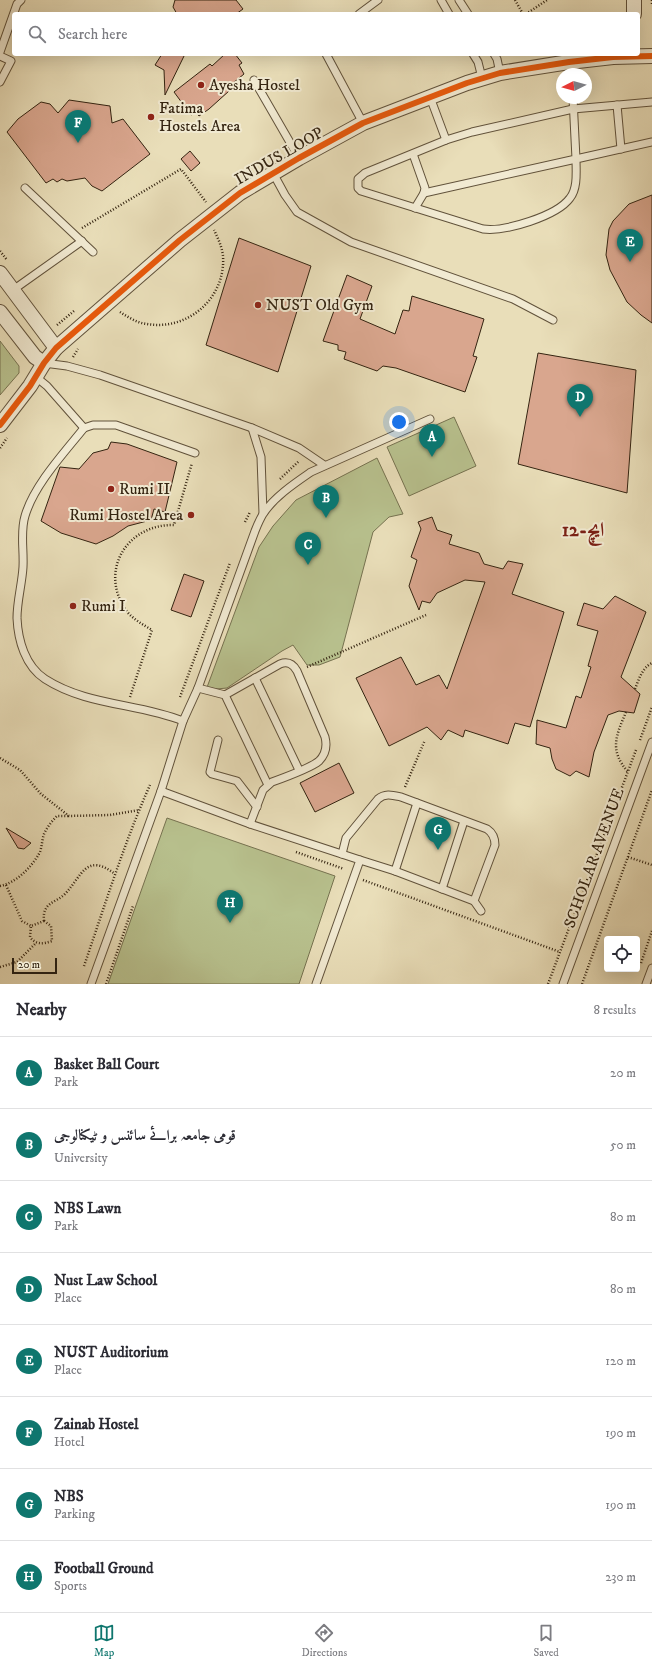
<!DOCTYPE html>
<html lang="en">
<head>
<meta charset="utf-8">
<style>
	:root { --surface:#fff; --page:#f7f7f7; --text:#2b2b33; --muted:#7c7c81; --line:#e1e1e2; --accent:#0f766e }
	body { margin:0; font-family:"IM FELL DW Pica",Amiri,serif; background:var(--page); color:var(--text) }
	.controls { position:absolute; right:12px; bottom:12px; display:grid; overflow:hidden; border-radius:4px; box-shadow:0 4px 16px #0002 }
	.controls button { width:36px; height:36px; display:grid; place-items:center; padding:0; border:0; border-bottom:1px solid var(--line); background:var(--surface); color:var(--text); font:20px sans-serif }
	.compass { position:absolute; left:556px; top:68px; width:36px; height:36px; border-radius:50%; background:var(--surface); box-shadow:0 4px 16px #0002; rotate:264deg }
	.scale { position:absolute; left:12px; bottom:10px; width:45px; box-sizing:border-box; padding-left:4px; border:2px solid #342411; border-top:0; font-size:11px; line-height:14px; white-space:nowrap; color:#342411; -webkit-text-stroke:3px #f1ead2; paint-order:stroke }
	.you { position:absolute; left:399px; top:422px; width:14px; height:14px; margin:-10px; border:3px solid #fff; border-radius:50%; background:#1a73e8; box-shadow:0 0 0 6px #1a73e833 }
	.badge { display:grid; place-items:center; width:26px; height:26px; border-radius:50%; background:var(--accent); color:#fff; font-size:13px; font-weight:700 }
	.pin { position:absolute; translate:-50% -33px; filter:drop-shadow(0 1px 2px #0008) }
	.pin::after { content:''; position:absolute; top:21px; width:14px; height:12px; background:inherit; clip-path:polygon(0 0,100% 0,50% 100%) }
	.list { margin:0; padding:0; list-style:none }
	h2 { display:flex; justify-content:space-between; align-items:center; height:52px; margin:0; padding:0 16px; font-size:17px }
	h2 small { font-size:13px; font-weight:400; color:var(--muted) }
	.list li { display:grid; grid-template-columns:26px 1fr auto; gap:12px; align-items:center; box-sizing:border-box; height:72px; padding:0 16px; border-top:1px solid var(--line) }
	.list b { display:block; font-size:15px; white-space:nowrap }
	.list p { margin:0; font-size:13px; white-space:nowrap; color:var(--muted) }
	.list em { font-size:13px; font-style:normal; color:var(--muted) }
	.icon { flex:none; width:22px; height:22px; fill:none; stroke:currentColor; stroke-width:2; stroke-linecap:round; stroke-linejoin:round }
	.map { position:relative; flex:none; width:652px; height:984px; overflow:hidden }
	.search { position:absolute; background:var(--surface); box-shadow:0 4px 16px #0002; left:12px; right:12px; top:12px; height:44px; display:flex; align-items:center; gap:10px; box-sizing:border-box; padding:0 14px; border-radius:4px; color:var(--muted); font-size:15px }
	.sheet { height:628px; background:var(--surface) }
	nav { display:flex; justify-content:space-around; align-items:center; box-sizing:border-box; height:56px; border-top:1px solid var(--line); background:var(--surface); font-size:11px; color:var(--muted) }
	nav a { display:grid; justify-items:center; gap:2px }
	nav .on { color:var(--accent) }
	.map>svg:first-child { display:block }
</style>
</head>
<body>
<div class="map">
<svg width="652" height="984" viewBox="0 0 652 984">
	<rect width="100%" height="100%" fill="#e9deb9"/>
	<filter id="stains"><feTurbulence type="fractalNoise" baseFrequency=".005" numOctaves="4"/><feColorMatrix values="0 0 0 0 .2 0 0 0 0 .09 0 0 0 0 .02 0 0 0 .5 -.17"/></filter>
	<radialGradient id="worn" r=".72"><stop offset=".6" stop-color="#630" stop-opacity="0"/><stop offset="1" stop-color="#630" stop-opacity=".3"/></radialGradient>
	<g fill="#b8c18e" stroke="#767250">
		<polygon points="0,341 19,366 19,373 0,395"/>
		<polygon points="454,417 476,466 409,496 387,447"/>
		<polygon points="377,458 403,514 389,517 373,532 340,657 319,665 307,665 293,645 282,651 227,688 206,690 259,547 273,526 296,500"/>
		<polygon points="167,818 335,876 299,984 108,984"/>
	</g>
	<g fill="#d9a68e" stroke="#342411">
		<polygon points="175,0 236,0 243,9 236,14 177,14 173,7"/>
		<polygon points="162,54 185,54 165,95 164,70 155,65"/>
		<polygon points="225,54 235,54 242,63 239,65 244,74 227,88 229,91 209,109 199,116 196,112 191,115 174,92 210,64 212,66"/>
		<polygon points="69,100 110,106 112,123 123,119 150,154 102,191 92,186 85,178 67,181 62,179 57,182 53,179 46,183 7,132 18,119 41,102 50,104 58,113"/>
		<polygon points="190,151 200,163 191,171 181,159"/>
		<polygon points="652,195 652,323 641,315 627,302 610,270 606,255 609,229 613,221 629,204"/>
		<polygon points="239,238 311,266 278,372 206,345"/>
		<polygon points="347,275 372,286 360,319 395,334 403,310 409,311 412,296 484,319 473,356 477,357 465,392 396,368 383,366 377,371 344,359 346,352 338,350 338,345 323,341"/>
		<polygon points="538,353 636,370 627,493 518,464"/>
		<polygon points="111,442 127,444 177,462 165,512 154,509 151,520 128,526 113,536 96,544 61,533 41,521 60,467 79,469 93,453 108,449"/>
		<polygon points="432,517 437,530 452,535 449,544 479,553 484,564 503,569 508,561 523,564 512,594 564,612 530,727 515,723 508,744 465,730 463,737 448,730 441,740 427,727 389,746 356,678 401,657 416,685 439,675 447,689 485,582 465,580 437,593 430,603 422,601 419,610 409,586 417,560 411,557 421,529 418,522"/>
		<polygon points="184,574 204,581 191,617 171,610"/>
		<polygon points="615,596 646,612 621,677 640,694 634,713 619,711 608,715 594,752 589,777 576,771 570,776 556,769 552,759 550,748 536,744 537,720 566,728 576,696 581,698 591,667 588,666 598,631 577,625 584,603 603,609"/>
		<polygon points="339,763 354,793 315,812 300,783"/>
		<polygon points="6,828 31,843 24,849 18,848"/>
	</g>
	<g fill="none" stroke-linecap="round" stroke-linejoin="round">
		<defs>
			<g id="service">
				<polyline points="441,0 449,14"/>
				<polyline points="459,0 468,14"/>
				<polyline points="359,14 378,0"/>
				<polyline points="0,52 17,4 21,0"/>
				<polyline points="326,54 363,123"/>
				<polyline points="473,54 478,62 482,78"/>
				<polyline points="494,54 497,59 500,73"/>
				<polyline points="0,56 11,61 0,82"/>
				<polyline points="569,62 571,74"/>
				<polyline points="254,80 299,158"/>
				<polyline points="430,97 446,140"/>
				<path d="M652,102L573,109L472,132L446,140L365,173L358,179V188L361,191L483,229C505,232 557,216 570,198C578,188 576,171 576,159L652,142"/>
				<polyline points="617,105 621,149"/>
				<polyline points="413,154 425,188 424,193 415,208"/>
				<polyline points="273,173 285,195 297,212 351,242 513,299 553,320"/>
				<polyline points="25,188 93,252"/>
				<polyline points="424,193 576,159 573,98"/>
				<polyline points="13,290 82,241"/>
				<polyline points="44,363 67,366 100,375 252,428 299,448 324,465"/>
				<polyline points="36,377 47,386 84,428"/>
				<polyline points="252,428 261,457 263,513"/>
				<polyline points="255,678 299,770"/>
				<polyline points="198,688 225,695 268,785"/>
				<path d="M225,695L280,664C288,661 293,664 297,671L325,737C327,745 326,754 319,761C312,767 283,778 272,782L263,790L250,824"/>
				<path d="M183,721C138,703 87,706 45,679C25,666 18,640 17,618C17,601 22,584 23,567C24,550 20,532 25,516C34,485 64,453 84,428L93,425H116L195,453"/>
				<polyline points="218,740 210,772 212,774 237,781 257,807"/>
				<path d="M161,791L183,721L198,688L255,531C257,526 260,519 263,514C274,497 295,483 311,472L430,419"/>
				<path d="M342,854L346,838L378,799C385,793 392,795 401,797L487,829C493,833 495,838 495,845L474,901"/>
				<polyline points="360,860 395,871 474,901 481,911"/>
				<polyline points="395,871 417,803"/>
				<polyline points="442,889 464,821"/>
				<polyline points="91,984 161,791 250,824 360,860 316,984"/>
				<polyline points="563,984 652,742"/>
				<polyline points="646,984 652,968"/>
			</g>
			<g id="minor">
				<polyline points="634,0 634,14"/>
				<polyline points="0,273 56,348"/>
				<polyline points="0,312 35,357 44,363"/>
				<polyline points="0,425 30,386 44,363 56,348 180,240 240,193 299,158 363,123 467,83 500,73 569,62 613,57 652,56"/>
			</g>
		</defs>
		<use href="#service" stroke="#61523b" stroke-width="9"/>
		<use href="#minor" stroke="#61523b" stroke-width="16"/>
		<g stroke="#342411" stroke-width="2.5" stroke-dasharray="1 2" stroke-linecap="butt">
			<polyline points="515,0 523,14"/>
			<polyline points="652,0 652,4"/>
			<polyline points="526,14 547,0"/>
			<polyline points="82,228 181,169 206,202"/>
			<polyline points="0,251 7,260"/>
			<path d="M120,312C128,317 137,323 147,324C188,331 226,298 223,256C222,247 218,238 214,230"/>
			<polyline points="57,325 74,311"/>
			<polyline points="73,357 78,349"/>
			<polyline points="0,448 7,438"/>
			<polyline points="280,479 299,461"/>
			<polyline points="245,522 250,512"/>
			<polyline points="307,667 426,615"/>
			<path d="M635,689C639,679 642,668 652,663"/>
			<path d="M130,697L152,630C142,624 131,618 125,609C99,569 128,524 174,525L192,463"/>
			<polyline points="180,697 230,563"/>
			<path d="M626,712C616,736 609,750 628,772"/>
			<polyline points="640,740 652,707"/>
			<polyline points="0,758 20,770 41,794 69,816 110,815 139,810"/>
			<polyline points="405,787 425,740"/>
			<polyline points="296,852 344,869"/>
			<polyline points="628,857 652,865"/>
			<polyline points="363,880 560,952"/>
			<polyline points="6,885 22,921 31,926"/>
			<path d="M0,886C16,883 32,867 40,852C42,846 42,840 44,834C47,827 52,821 57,816H69"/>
			<path d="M44,921C42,902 56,903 65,894C82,876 86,852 115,874"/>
			<path d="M44,921L51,926L52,941C43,944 36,945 30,937L31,926Z"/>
			<polyline points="641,963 652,931"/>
			<path d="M84,966C105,905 124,843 150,785"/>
			<polyline points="0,967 17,962 36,943"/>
			<polyline points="106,984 133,906"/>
			<polyline points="548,984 636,750"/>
			<polyline points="582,984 652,790"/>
		</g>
		<use href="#service" stroke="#f1ead2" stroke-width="7"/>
		<use href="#minor" stroke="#f1ead2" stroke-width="14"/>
		<defs>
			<polyline id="cycleway" points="0,425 30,386 44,363 56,348 180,240 240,193 299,158 363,123 467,83 500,73 569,62 613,57 652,56"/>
		</defs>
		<use href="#cycleway" stroke="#f1ead2" stroke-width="8"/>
		<use href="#cycleway" stroke="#e8590c" stroke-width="6"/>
	</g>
	<g fill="#8f2418" stroke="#f1ead2" stroke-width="1.5">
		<circle cx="201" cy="85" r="4"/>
		<circle cx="151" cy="117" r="4"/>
		<circle cx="258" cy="305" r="4"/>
		<circle cx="111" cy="489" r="4"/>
		<circle cx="191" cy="515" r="4"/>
		<circle cx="73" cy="606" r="4"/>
	</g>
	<g text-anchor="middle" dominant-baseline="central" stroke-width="4" stroke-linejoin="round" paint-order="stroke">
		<g font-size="16" fill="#342411" stroke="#f1ead2" text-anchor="start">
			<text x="209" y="85">Ayesha Hostel</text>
			<text x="159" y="108">Fatima<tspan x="159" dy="18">Hostels Area</tspan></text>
			<text x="266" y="305">NUST Old Gym</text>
			<text x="119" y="489">Rumi II</text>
			<text x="183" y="515" text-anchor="end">Rumi Hostel Area</text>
			<text x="81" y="606">Rumi I</text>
		</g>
		<g font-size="16" fill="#342411" stroke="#f1ead2">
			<text transform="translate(279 156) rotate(-30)">INDUS LOOP</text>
			<text transform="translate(594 858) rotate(-70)">SCHOLAR AVENUE</text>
		</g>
		<g font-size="20" font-weight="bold" fill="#7a1f14" stroke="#f1ead2">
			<text x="583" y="530">ایچ-12</text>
		</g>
	</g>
	<rect width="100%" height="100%" filter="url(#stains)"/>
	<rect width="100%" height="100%" fill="url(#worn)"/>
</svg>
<div class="controls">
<button><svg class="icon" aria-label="locate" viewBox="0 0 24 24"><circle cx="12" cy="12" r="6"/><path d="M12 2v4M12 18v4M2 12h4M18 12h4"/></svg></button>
</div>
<svg class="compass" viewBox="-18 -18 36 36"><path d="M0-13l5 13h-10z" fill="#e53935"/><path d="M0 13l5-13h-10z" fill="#7c7c81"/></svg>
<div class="scale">20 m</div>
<div class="you"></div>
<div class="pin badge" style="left:432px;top:457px">A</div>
<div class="pin badge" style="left:326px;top:518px">B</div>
<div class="pin badge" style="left:308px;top:565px">C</div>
<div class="pin badge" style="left:580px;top:417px">D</div>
<div class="pin badge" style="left:630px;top:262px">E</div>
<div class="pin badge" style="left:78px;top:143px">F</div>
<div class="pin badge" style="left:438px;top:850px">G</div>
<div class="pin badge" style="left:230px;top:923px">H</div>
<div class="search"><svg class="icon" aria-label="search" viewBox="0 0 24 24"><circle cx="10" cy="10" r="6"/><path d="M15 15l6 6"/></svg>Search here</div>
</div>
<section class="sheet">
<h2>Nearby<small>8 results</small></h2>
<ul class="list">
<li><span class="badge">A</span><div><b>Basket Ball Court</b><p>Park</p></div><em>20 m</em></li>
<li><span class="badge">B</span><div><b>قومی جامعہ برائے سائنس و ٹیکنالوجی</b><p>University</p></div><em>50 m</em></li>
<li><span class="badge">C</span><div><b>NBS Lawn</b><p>Park</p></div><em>80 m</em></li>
<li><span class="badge">D</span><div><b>Nust Law School</b><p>Place</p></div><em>80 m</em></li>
<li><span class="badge">E</span><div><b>NUST Auditorium</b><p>Place</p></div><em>120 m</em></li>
<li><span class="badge">F</span><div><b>Zainab Hostel</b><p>Hotel</p></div><em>190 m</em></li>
<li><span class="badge">G</span><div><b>NBS</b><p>Parking</p></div><em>190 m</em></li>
<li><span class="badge">H</span><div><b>Football Ground</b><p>Sports</p></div><em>230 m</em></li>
</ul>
</section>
<nav>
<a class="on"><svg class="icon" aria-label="map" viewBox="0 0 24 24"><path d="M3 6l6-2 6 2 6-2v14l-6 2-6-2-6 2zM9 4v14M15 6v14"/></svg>Map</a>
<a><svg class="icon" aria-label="directions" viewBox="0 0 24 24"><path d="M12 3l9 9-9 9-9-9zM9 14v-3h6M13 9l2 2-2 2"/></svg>Directions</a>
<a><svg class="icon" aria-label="saved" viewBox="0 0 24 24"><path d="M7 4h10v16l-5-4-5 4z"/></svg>Saved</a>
</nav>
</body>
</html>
